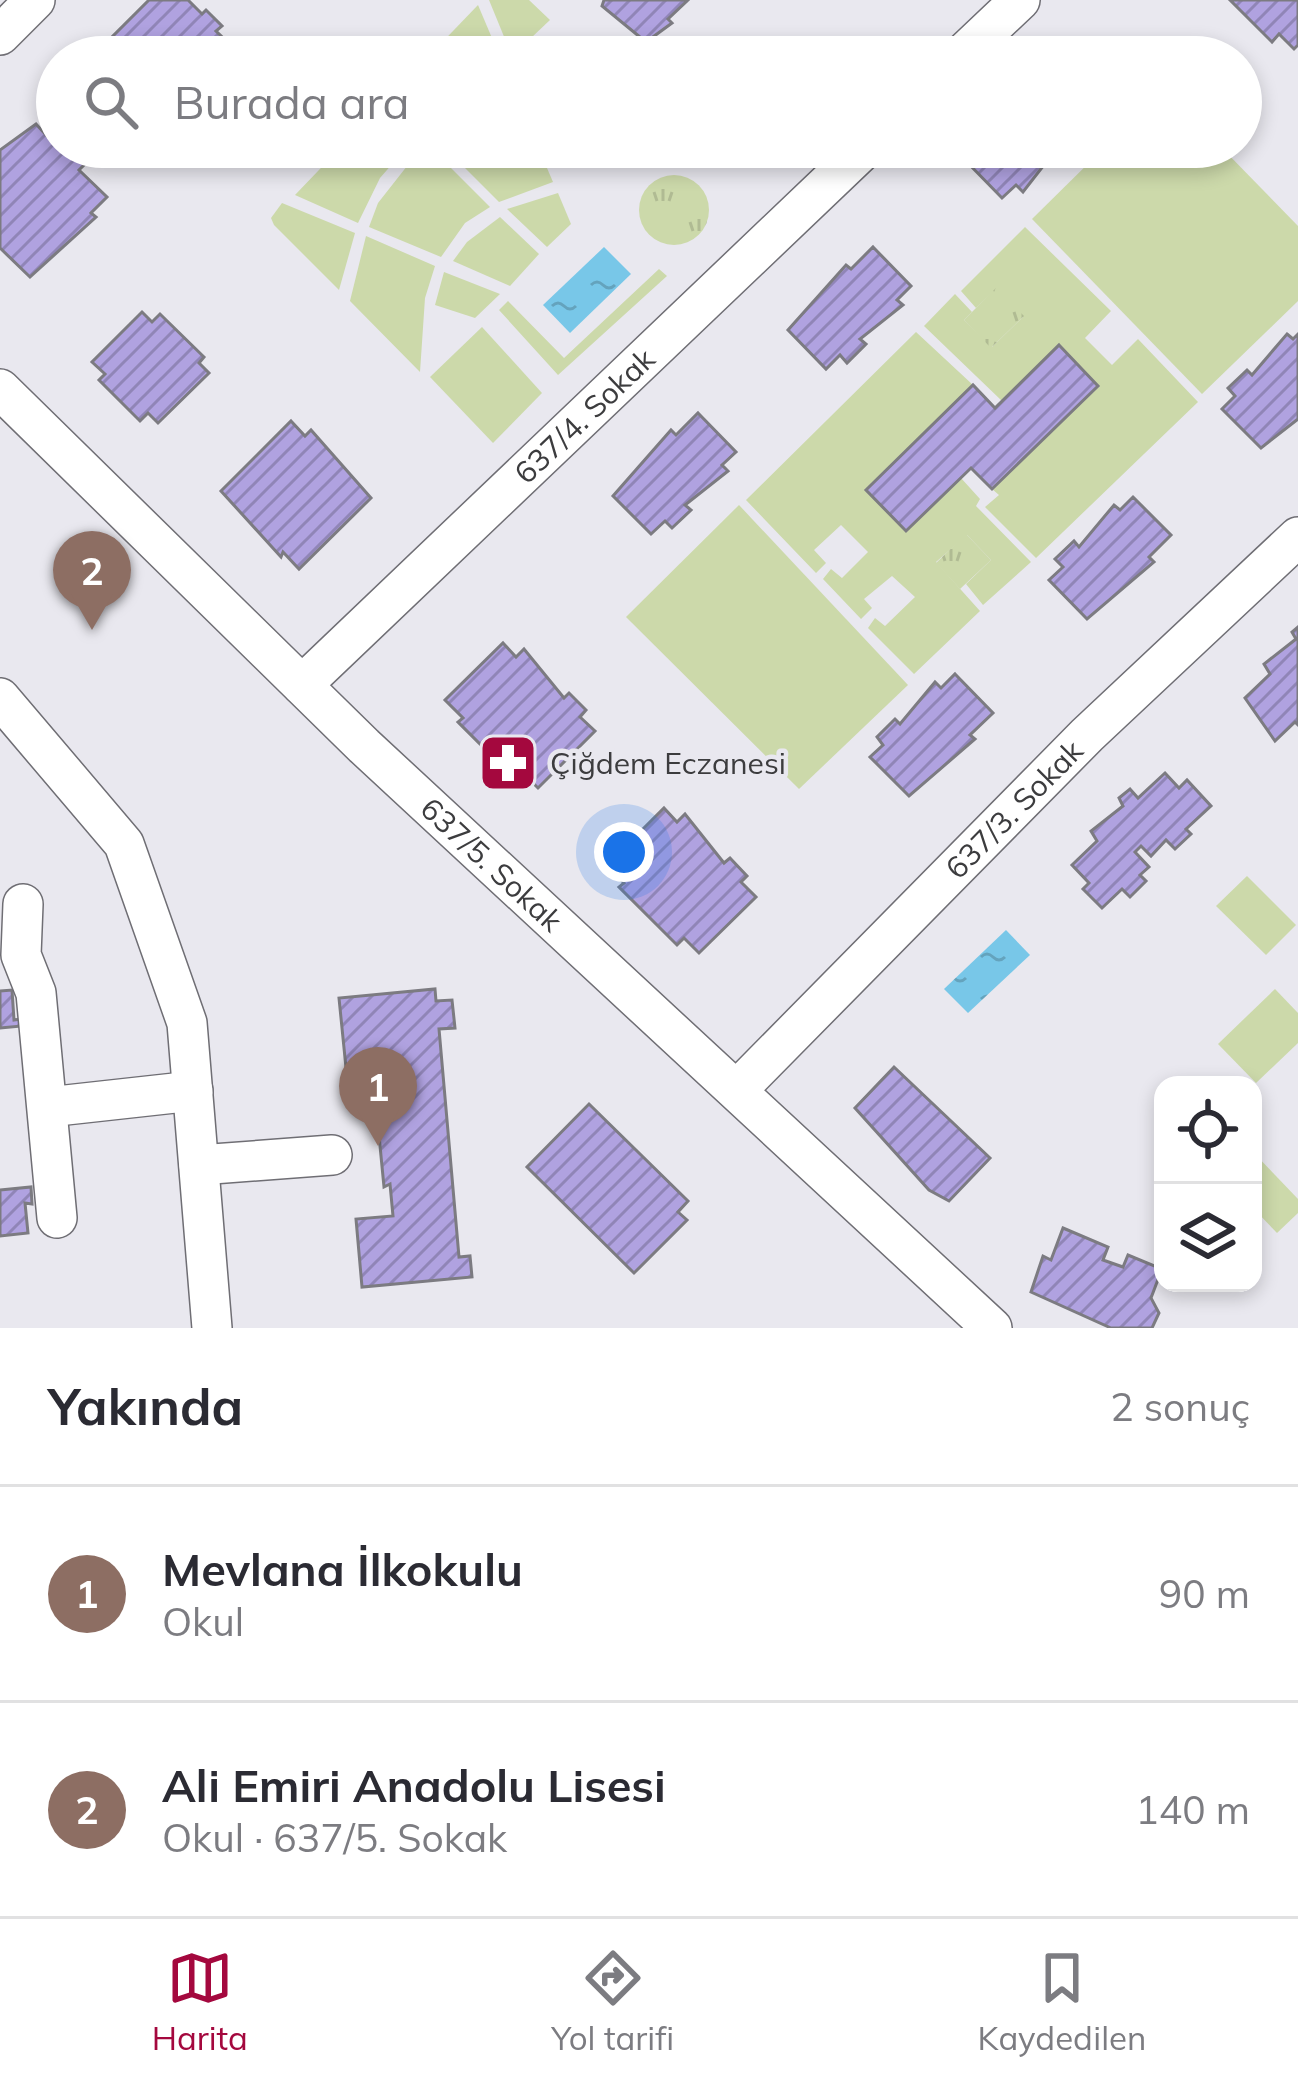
<!DOCTYPE html>
<html lang="tr">
<head>
<meta charset="utf-8">
<style>
	:root { --surface:#fff; --page:#f7f7f7; --text:#2b2b33; --muted:#7c7c81; --line:#e1e1e2; --accent:#a4083e }
	body { margin:0; font-family:Mulish,sans-serif; background:var(--page); color:var(--text) }
	.controls { position:absolute; right:36px; bottom:36px; display:grid; overflow:hidden; border-radius:24px; box-shadow:0 6px 18px #0003 }
	.controls button { width:108px; height:108px; display:grid; place-items:center; padding:0; border:0; border-bottom:3px solid var(--line); background:var(--surface); color:var(--text); font:60px sans-serif }
	.you { position:absolute; left:624px; top:852px; width:42px; height:42px; margin:-30px; border:9px solid #fff; border-radius:50%; background:#1a73e8; box-shadow:0 0 0 18px #1a73e833 }
	.badge { display:grid; place-items:center; width:78px; height:78px; border-radius:50%; background:var(--accent); color:#fff; font-size:39px; font-weight:700 }
	.pin { position:absolute; translate:-50% -99px; filter:drop-shadow(0 3px 6px #0008) }
	.pin::after { content:''; position:absolute; top:63px; width:42px; height:36px; background:inherit; clip-path:polygon(0 0,100% 0,50% 100%) }
	.list { margin:0; padding:0; list-style:none }
	h2 { display:flex; justify-content:space-between; align-items:center; height:156px; margin:0; padding:0 48px; font-size:51px }
	h2 small { font-size:39px; font-weight:400; color:var(--muted) }
	.list li { display:grid; grid-template-columns:78px 1fr auto; gap:36px; align-items:center; box-sizing:border-box; height:216px; padding:0 48px; border-top:3px solid var(--line) }
	.list b { display:block; font-size:45px; white-space:nowrap }
	.list p { margin:0; font-size:39px; white-space:nowrap; color:var(--muted) }
	.list em { font-size:39px; font-style:normal; color:var(--muted) }
	.icon { flex:none; width:66px; height:66px; fill:none; stroke:currentColor; stroke-width:2; stroke-linecap:round; stroke-linejoin:round }
	.map { position:relative; flex:none; width:1298px; height:1328px; overflow:hidden }
	.search { position:absolute; background:var(--surface); box-shadow:0 6px 18px #0003; left:36px; right:36px; top:36px; height:132px; display:flex; align-items:center; gap:30px; box-sizing:border-box; padding:0 42px; border-radius:66px; color:var(--muted); font-size:45px }
	.sheet { height:588px; background:var(--surface) }
	nav { display:flex; justify-content:space-around; align-items:center; box-sizing:border-box; height:168px; border-top:3px solid var(--line); background:var(--surface); font-size:33px; color:var(--muted) }
	nav a { display:grid; justify-items:center; gap:6px }
	nav .on { color:var(--accent) }
	.map>svg:first-child { display:block }
</style>
</head>
<body>
<div class="map">
<svg width="1298" height="1328" viewBox="0 0 1298 1328">
	<defs>
		<pattern id="park-tufts" width="24" height="20" patternUnits="userSpaceOnUse" patternTransform="scale(3)"><rect width="24" height="20" fill="#ccd9aa"/><path d="M3 7l-1-3M5 7V3M7 7l1-3M15 17l-1-3M17 17v-4M19 17l1-3" fill="none" stroke="#b0bb93"/></pattern>
		<pattern id="water-ripples" width="26" height="14" patternUnits="userSpaceOnUse" patternTransform="scale(3)"><rect width="26" height="14" fill="#78c7e8"/><path d="M2 4q2-2 4 0t4 0M15 11q2-2 4 0t4 0" fill="none" stroke="#64a3bd"/></pattern>
		<pattern id="building-hatch" width="6" height="6" patternUnits="userSpaceOnUse" patternTransform="scale(3)"><rect width="6" height="6" fill="#b0a2e0"/><path d="M-1 1l2-2M0 6l6-6M5 7l2-2" fill="none" stroke="#9085b7"/></pattern>
	</defs>
	<rect width="100%" height="100%" fill="#e9e8ef"/>
	<g fill="#ccd9aa">
		<polygon points="489,0 529,0 550,20 512,56"/>
		<polygon points="478,5 500,57 428,57"/>
		<polygon points="341,147 407,147 380,178 358,223 295,195"/>
		<polygon points="422,147 430,147 490,207 465,223 441,257 369,227 378,203"/>
		<polygon points="444,147 538,147 553,182 499,202"/>
		<polygon points="1105,147 1221,147 1298,226 1298,301 1202,394 1032,219"/>
		<polygon points="558,193 571,224 547,247 507,209"/>
		<polygon points="282,203 355,233 339,290 274,225 271,218"/>
		<polygon points="500,217 539,254 510,286 453,261 467,242"/>
		<polygon points="1025,227 1111,311 1085,338 1112,365 1138,339 1198,402 1036,558 985,507 999,495 992,489 1098,385 1059,346 1002,401 924,326 955,294 972,312 964,320 992,347 1023,317 996,289 976,308 961,291"/>
		<polygon points="366,236 435,266 425,298 420,372 350,301"/>
		<polygon points="659,269 667,276 558,375 499,310 508,301 564,358"/>
		<polygon points="444,272 500,294 475,318 435,305"/>
		<polygon points="482,327 542,393 493,443 430,377"/>
		<polygon points="916,332 973,385 866,490 907,531 961,478 980,499 976,506 1031,562 983,605 966,584 991,560 967,535 936,562 980,611 914,674 868,628 875,618 885,626 915,597 892,576 864,599 872,608 861,619 823,579 831,569 842,578 868,552 841,525 814,550 826,563 816,573 746,500"/>
		<polygon points="739,505 908,685 799,789 626,617"/>
		<polygon points="1247,876 1296,925 1266,955 1216,906"/>
		<polygon points="1275,989 1298,1013 1298,1043 1256,1083 1218,1044"/>
		<polygon points="1253,1152 1298,1199 1298,1213 1277,1233 1253,1208"/>
	</g>
	<g fill="url(#park-tufts)">
		<circle cx="674" cy="210" r="35"/>
		<polygon points="996,288 1024,316 991,348 964,320"/>
		<polygon points="966,534 991,560 960,589 936,563"/>
	</g>
	<g fill="url(#water-ripples)">
		<polygon points="604,247 631,274 570,333 543,305"/>
		<polygon points="1006,930 1030,955 968,1013 944,989"/>
	</g>
	<g fill="url(#building-hatch)" stroke="#7c7b81" stroke-width="3">
		<polygon points="149,0 188,0 202,14 206,10 222,26 216,31 243,57 103,57 109,51 103,46"/>
		<polygon points="604,0 688,0 668,19 672,23 646,42 602,6"/>
		<polygon points="1230,0 1298,0 1298,45 1294,49 1279,34 1272,42"/>
		<polygon points="36,124 57,147 65,153 69,149 85,164 79,170 107,197 91,213 96,217 30,277 0,248 0,150"/>
		<polygon points="976,147 1058,147 1023,192 1016,185 1002,198 964,159"/>
		<polygon points="873,247 911,286 897,300 903,305 860,339 866,344 847,363 840,355 826,369 788,330 846,265 851,269"/>
		<polygon points="142,312 152,322 160,314 204,357 199,363 209,373 158,423 148,413 140,421 99,380 105,374 92,362"/>
		<polygon points="1287,334 1293,339 1298,334 1298,419 1261,448 1222,409 1235,396 1228,388 1247,370 1252,375"/>
		<polygon points="1059,345 1098,386 992,489 971,468 906,531 866,490 973,385 995,408"/>
		<polygon points="698,413 736,452 722,465 728,471 685,505 691,510 672,528 665,521 651,534 613,496 671,430 676,435"/>
		<polygon points="291,421 305,436 311,430 371,498 299,569 283,552 281,557 221,491"/>
		<polygon points="1133,497 1171,535 1149,557 1154,562 1087,619 1049,580 1063,567 1055,559 1074,541 1079,547 1114,505 1120,510"/>
		<polygon points="1298,627 1298,725 1295,722 1275,741 1245,698 1270,674 1264,664 1296,639 1292,632"/>
		<polygon points="503,643 516,657 524,649 564,698 569,693 586,710 580,717 595,731 538,788 523,773 516,780 458,722 463,718 445,700"/>
		<polygon points="955,674 993,713 970,735 975,739 909,796 870,757 883,745 877,737 895,719 900,724 935,682 941,688"/>
		<polygon points="1165,773 1179,788 1187,780 1211,806 1186,829 1191,834 1175,849 1166,840 1151,856 1141,846 1135,852 1149,867 1140,875 1146,881 1130,897 1122,889 1102,908 1083,889 1089,883 1072,865 1097,841 1091,831 1123,806 1119,798 1130,789 1138,798"/>
		<polygon points="664,808 677,822 685,814 724,863 730,858 747,876 741,882 756,897 699,953 684,938 677,945 619,887 624,883 607,865"/>
		<polygon points="435,989 436,1001 452,1000 455,1028 439,1029 459,1257 470,1256 472,1277 362,1287 356,1219 393,1216 390,1184 384,1187 374,1084 383,1083 382,1075 347,1078 339,998"/>
		<polygon points="12,990 14,1020 21,1019 22,1026 0,1028 0,991"/>
		<polygon points="894,1067 990,1158 949,1201 929,1190 855,1108"/>
		<polygon points="589,1104 688,1201 678,1212 687,1220 634,1273 527,1167"/>
		<polygon points="31,1187 32,1204 25,1203 28,1233 0,1236 0,1190"/>
		<polygon points="1063,1228 1108,1247 1103,1260 1123,1267 1128,1255 1162,1269 1151,1298 1159,1313 1152,1328 1111,1328 1031,1292 1043,1256 1051,1260"/>
	</g>
	<g fill="none" stroke-linecap="round" stroke-linejoin="round">
		<defs>
			<g id="minor">
				<polyline points="0,35 35,0"/>
				<polyline points="960,57 1020,0"/>
				<path id="s1" d="M0,389L364,746L992,1328"/>
				<path id="s2" d="M302,685L866,147"/>
				<polyline points="0,698 124,844 187,1023 212,1328"/>
				<polyline points="23,904 21,955 36,993 57,1218"/>
				<path id="s3" d="M738,1089L1087,735L1298,537"/>
				<polyline points="48,1107 193,1091"/>
				<polyline points="199,1165 332,1155"/>
			</g>
		</defs>
		<use href="#minor" stroke="#6f6e74" stroke-width="42"/>
		<use href="#minor" stroke="#fff" stroke-width="39"/>
	</g>
	<defs>
		<symbol id="pharmacy-square" viewBox="-11 -11 22 22"><rect x="-9" y="-9" width="18" height="18" rx="4" fill="#a4083e" stroke="#e9e8ef"/><path d="M-2-6h4v4h4v4h-4v4h-4v-4h-4v-4h4Z" fill="#fff"/></symbol>
	</defs>
	<g fill-rule="evenodd">
		<use href="#pharmacy-square" x="475" y="730" width="66" height="66"/>
	</g>
	<g text-anchor="middle" dominant-baseline="central" stroke-width="9" stroke-linejoin="round" paint-order="stroke">
		<g font-size="30" fill="#3c3c3e" stroke="#e9e8ef">
			<text stroke="none"><textPath href="#s2" startOffset="390">637/4. Sokak</textPath></text>
			<text stroke="none"><textPath href="#s3" startOffset="393">637/3. Sokak</textPath></text>
			<text stroke="none"><textPath href="#s1" startOffset="684">637/5. Sokak</textPath></text>
		</g>
		<g font-size="30" fill="#3c3c3e" stroke="#e9e8ef" text-anchor="start">
			<text x="550" y="763">Çiğdem Eczanesi</text>
		</g>
	</g>
</svg>
<div class="controls">
<button><svg class="icon" aria-label="locate" viewBox="0 0 24 24"><circle cx="12" cy="12" r="6"/><path d="M12 2v4M12 18v4M2 12h4M18 12h4"/></svg></button>
<button><svg class="icon" aria-label="layers" viewBox="0 0 24 24"><path d="M12 4l9 5-9 5-9-5zM3 14l9 5 9-5"/></svg></button>
</div>
<div class="you"></div>
<div class="pin badge" style="left:378px;top:1146px;background:#8d6e63">1</div>
<div class="pin badge" style="left:92px;top:630px;background:#8d6e63">2</div>
<div class="search"><svg class="icon" aria-label="search" viewBox="0 0 24 24"><circle cx="10" cy="10" r="6"/><path d="M15 15l6 6"/></svg>Burada ara</div>
</div>
<section class="sheet">
<h2>Yakında<small>2 sonuç</small></h2>
<ul class="list">
<li><span class="badge" style="background:#8d6e63">1</span><div><b>Mevlana İlkokulu</b><p>Okul</p></div><em>90 m</em></li>
<li><span class="badge" style="background:#8d6e63">2</span><div><b>Ali Emiri Anadolu Lisesi</b><p>Okul · 637/5. Sokak</p></div><em>140 m</em></li>
</ul>
</section>
<nav>
<a class="on"><svg class="icon" aria-label="map" viewBox="0 0 24 24"><path d="M3 6l6-2 6 2 6-2v14l-6 2-6-2-6 2zM9 4v14M15 6v14"/></svg>Harita</a>
<a><svg class="icon" aria-label="directions" viewBox="0 0 24 24"><path d="M12 3l9 9-9 9-9-9zM9 14v-3h6M13 9l2 2-2 2"/></svg>Yol tarifi</a>
<a><svg class="icon" aria-label="saved" viewBox="0 0 24 24"><path d="M7 4h10v16l-5-4-5 4z"/></svg>Kaydedilen</a>
</nav>
</body>
</html>
